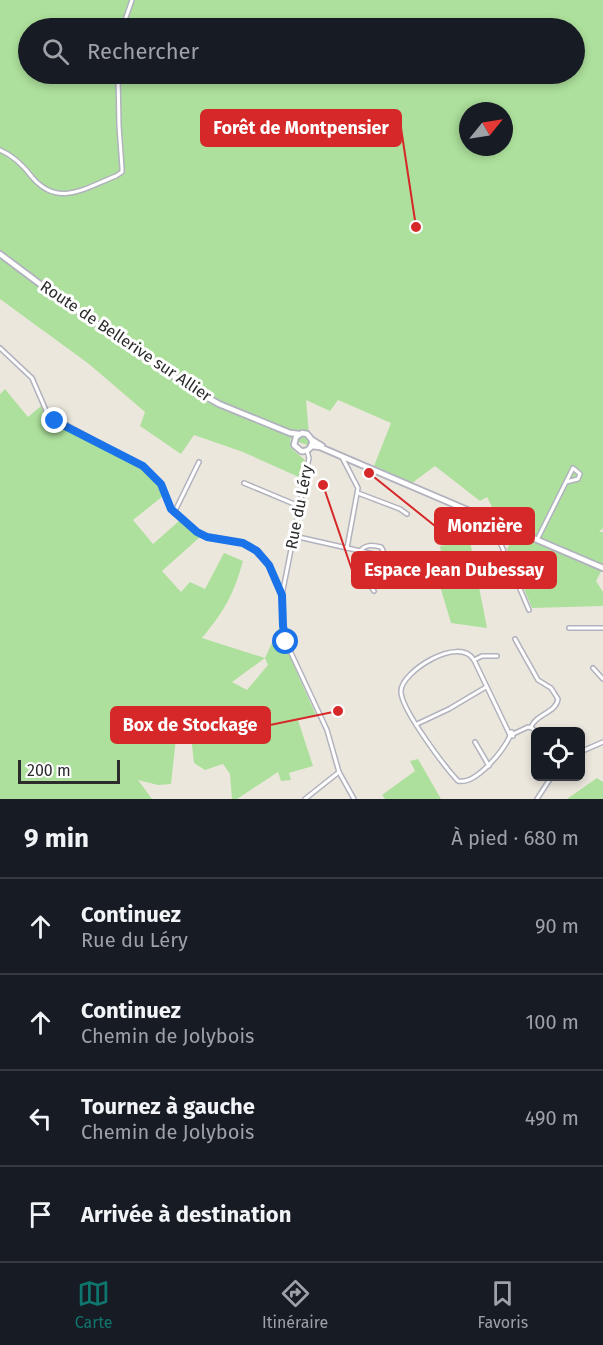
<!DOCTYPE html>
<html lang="fr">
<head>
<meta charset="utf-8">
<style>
	:root { --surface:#171b24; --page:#20242c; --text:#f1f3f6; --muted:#9ea1a6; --line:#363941; --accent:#0f766e }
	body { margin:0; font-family:"Fira Sans",sans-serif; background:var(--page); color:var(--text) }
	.controls { position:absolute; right:18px; bottom:18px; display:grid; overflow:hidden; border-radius:9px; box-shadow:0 3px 9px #0003 }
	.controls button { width:54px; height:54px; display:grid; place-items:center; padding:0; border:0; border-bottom:2px solid var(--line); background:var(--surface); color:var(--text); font:30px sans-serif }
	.compass { position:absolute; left:459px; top:102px; width:54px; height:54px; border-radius:50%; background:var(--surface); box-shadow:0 3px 9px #0003; rotate:60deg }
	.scale { position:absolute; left:18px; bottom:15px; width:102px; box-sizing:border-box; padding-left:6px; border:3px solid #2b2b2b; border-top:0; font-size:16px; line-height:21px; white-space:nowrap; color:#2b2b2b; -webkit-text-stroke:4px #fff; paint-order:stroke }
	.stop { position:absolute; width:18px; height:18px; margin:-14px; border:4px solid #1a73e8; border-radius:50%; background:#fff }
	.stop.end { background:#1a73e8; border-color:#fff; box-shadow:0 2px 6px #0008 }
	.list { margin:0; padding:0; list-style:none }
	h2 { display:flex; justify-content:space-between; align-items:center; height:78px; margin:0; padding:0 24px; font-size:26px }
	h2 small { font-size:20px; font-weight:400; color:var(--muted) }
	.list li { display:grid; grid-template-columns:39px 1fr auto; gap:18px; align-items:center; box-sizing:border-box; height:96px; padding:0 24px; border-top:2px solid var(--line) }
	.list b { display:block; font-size:22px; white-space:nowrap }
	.list p { margin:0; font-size:20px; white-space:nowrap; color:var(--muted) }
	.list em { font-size:20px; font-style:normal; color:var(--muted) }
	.icon { flex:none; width:33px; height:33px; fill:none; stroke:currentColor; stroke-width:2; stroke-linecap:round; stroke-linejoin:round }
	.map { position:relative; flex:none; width:603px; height:799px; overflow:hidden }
	.search { position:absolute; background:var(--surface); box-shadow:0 3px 9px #0003; left:18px; right:18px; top:18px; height:66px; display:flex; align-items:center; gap:15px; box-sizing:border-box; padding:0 21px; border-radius:33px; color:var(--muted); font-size:22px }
	.sheet { height:462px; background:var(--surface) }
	nav { display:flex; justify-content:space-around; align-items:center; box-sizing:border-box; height:84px; border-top:2px solid var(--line); background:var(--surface); font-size:16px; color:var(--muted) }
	nav a { display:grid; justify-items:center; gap:3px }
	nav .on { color:var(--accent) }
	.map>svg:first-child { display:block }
</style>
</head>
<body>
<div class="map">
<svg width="603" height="799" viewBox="0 0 603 799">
	<rect width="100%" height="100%" fill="#ece7dd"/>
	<g fill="#ade09c" fill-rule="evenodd">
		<path d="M0,0H603V528L599,532H603V568L596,581L603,592V606L532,608L507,549L515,534L504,530L487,497L480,501L435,466L412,483L374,466L391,423L338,400L330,411L306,400L310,446L290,439L292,449L305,460L301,478L243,452L194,435L181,454L140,426L145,412L89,364L0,299ZM28,28H574V74H28ZM468,111H504V147H468Z"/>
		<path d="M5,389L28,417L41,406L45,416L54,423L125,458L145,472L154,480L163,496L133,520L153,544L179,521L200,537L162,571L181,592L190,582L205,589L224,553L243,561C233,596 225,610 202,638L265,658L279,628L282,639L316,715L298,720L313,766L289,773L291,780L281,781L278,772L237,799H232L230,774L223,764L205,770L194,763L191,736L186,718L176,738L171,784L158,785L138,780L152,799H0V394ZM265,658L268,665L247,690L232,682Z"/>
		<polygon points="470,541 487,628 451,623 437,576 445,574 440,546"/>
		<polygon points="418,759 441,799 385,799 382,795 415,771 410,761"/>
		<polygon points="597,778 603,782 603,799 567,799"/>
	</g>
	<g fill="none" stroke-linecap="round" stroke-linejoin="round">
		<defs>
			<g id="minor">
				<polyline points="125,28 124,23 132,0"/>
				<path d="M0,150C14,156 23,165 32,177C58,208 85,188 116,176L122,172V168L119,126L118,74"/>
				<polyline points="0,348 32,378 48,415 143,467 161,484 171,509 197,532 207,537 243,543 250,546 269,565 282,595"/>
				<polyline points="307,451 309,458 282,595 283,626 286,642 327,730 339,772 354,799"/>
				<polyline points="342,457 358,488 347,548"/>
				<polyline points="244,483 299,506"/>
				<polyline points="358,493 400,509 407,514"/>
				<polyline points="174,513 199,462"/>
				<polyline points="491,521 529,610"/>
				<path d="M294,536L378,555L382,553L383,550L381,547C372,545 366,544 360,551"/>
				<polyline points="537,540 573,468 580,474 578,479 566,482"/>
				<polyline points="360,551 359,570 374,591"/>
				<polyline points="569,628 603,628"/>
				<path d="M515,639L538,680L551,688L558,699C556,713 536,714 531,727"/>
				<polyline points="474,660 482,656 497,656"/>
				<polyline points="593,668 603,679"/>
				<polyline points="417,724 449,709 486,687"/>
				<polygon points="509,732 512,732 513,736 510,736"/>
				<path d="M509,733L474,660C459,635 401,672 401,691C400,708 445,767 458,781C476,785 503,751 510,736"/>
				<polyline points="513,734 528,727 532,728 536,732"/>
				<polyline points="475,742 489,766"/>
				<polyline points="580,752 603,742"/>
				<polyline points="305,799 339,772"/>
				<polyline points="537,799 552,776"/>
			</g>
			<g id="secondary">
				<polyline points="0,254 56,296 192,389 219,404 290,433 299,434"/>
				<path d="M312,440C313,447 308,452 301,451L294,445L296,437L302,433L307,434L312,440L322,446"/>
				<polyline points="311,446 320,447 362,465 603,568"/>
			</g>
		</defs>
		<use href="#minor" stroke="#b1b2be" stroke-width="6"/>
		<use href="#secondary" stroke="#b1b2be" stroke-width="8"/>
		<use href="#minor" stroke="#fff" stroke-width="3"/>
		<use href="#secondary" stroke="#fff" stroke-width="4.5"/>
	</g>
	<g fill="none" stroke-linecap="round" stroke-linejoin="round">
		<polyline stroke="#1a73e8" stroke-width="8" points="55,421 143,466 161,484 171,509 197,532 207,537 243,543 257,551 269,565 282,595 283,626 286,642"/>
	</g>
	<g text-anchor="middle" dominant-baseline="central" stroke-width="6" stroke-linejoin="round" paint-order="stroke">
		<g font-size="16" fill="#2b2b2b" stroke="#fff">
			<text transform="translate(126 341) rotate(34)">Route de Bellerive sur Allier</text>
			<text transform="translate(299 507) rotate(-79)">Rue du Léry</text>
		</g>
	</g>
	<path fill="none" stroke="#d62828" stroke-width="2" d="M416 227L401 128M369 473L435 526M323 485L352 570M338 711L270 725"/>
	<g fill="#d62828" stroke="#fff" stroke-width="2">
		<circle cx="416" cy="227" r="6"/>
		<circle cx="369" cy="473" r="6"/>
		<circle cx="323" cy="485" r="6"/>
		<circle cx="338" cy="711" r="6"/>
	</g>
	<g fill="#d62828" stroke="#d62828" stroke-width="2">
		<rect x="201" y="110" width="200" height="36" rx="6"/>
		<rect x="435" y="508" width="99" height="36" rx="6"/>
		<rect x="352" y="552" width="204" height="36" rx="6"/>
		<rect x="111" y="707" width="159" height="36" rx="6"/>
	</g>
	<g font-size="18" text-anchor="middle" font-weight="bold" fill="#fff">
		<text x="301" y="134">Forêt de Montpensier</text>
		<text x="485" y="532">Monzière</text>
		<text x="454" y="576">Espace Jean Dubessay</text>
		<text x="190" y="731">Box de Stockage</text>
	</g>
</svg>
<div class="controls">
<button><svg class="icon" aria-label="locate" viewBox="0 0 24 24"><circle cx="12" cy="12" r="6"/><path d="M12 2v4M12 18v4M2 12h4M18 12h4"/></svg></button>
</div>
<svg class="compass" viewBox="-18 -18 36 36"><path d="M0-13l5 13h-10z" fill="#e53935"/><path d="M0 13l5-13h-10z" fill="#9ea1a6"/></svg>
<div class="scale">200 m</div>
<div class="stop" style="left:286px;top:642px"></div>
<div class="stop end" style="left:55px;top:421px"></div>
<div class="search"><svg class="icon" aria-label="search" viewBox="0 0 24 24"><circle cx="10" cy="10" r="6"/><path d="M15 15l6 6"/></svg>Rechercher</div>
</div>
<section class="sheet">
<h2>9 min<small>À pied · 680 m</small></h2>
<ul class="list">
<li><svg class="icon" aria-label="ahead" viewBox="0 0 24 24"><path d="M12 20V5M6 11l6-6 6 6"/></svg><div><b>Continuez</b><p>Rue du Léry</p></div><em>90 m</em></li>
<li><svg class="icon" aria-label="ahead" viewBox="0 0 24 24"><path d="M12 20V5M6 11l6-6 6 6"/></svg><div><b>Continuez</b><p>Chemin de Jolybois</p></div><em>100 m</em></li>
<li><svg class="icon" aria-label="left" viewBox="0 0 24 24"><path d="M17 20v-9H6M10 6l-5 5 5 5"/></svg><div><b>Tournez à gauche</b><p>Chemin de Jolybois</p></div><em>490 m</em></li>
<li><svg class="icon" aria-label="arrive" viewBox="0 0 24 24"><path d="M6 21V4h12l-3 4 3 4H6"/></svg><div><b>Arrivée à destination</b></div></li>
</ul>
</section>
<nav>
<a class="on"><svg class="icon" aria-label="map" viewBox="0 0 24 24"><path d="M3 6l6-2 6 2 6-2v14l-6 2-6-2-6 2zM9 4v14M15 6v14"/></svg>Carte</a>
<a><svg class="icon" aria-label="directions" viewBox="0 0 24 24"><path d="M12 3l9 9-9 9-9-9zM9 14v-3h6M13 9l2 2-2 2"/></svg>Itinéraire</a>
<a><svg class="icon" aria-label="saved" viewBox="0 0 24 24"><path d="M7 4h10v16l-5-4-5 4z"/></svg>Favoris</a>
</nav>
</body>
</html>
